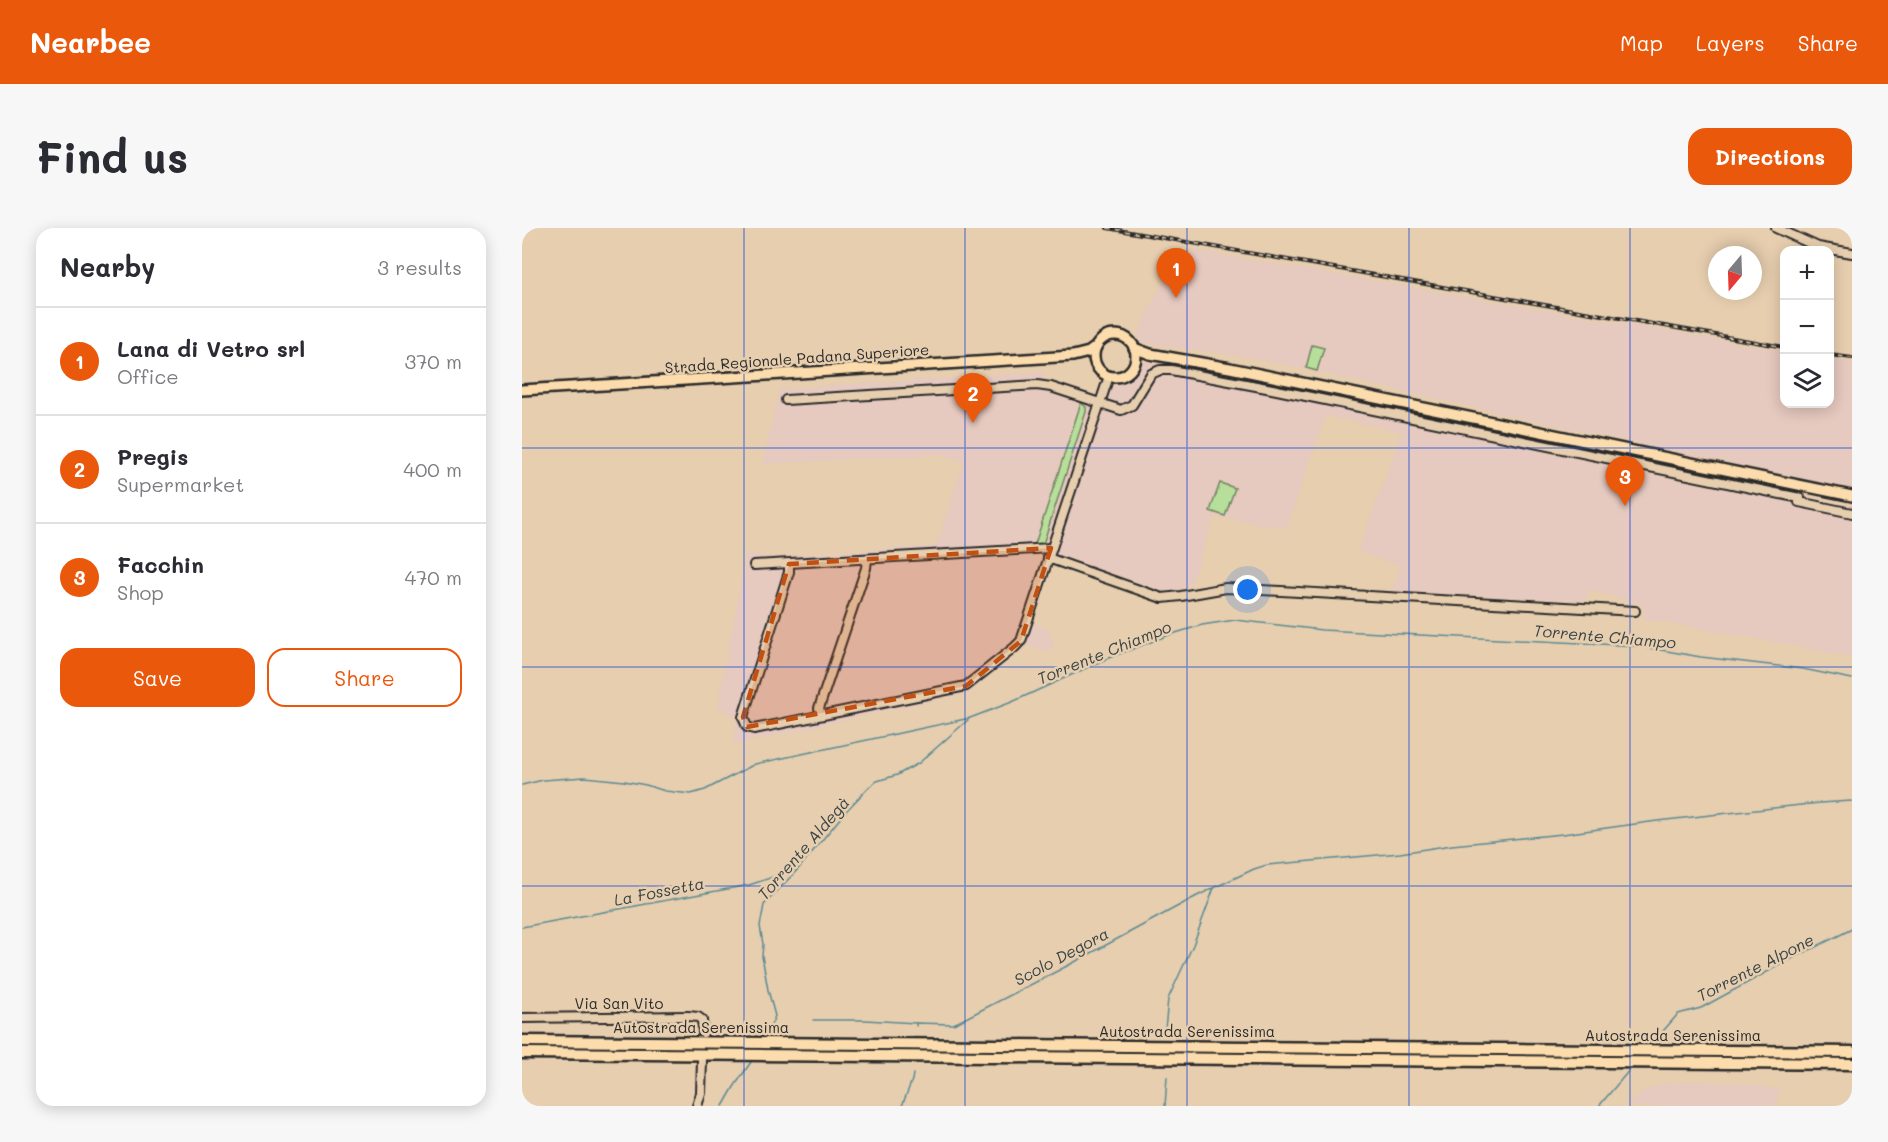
<!DOCTYPE html>
<html lang="en">
<head>
<meta charset="utf-8">
<style>
	:root { --surface:#fff; --page:#f7f7f7; --text:#2b2b33; --muted:#7c7c81; --line:#e1e1e2; --accent:#ea580c }
	body { margin:0; font-family:Mali,sans-serif; background:var(--page); color:var(--text) }
	.controls { position:absolute; right:18px; top:18px; display:grid; overflow:hidden; border-radius:12px; box-shadow:0 3px 15px #0003 }
	.controls button { width:54px; height:54px; display:grid; place-items:center; padding:0; border:0; border-bottom:2px solid var(--line); background:var(--surface); color:var(--text); font:30px sans-serif }
	.compass { position:absolute; left:1186px; top:18px; width:54px; height:54px; border-radius:50%; background:var(--surface); box-shadow:0 3px 15px #0003; rotate:199deg }
	.you { position:absolute; left:726px; top:362px; width:21px; height:21px; margin:-15px; border:4px solid #fff; border-radius:50%; background:#1a73e8; box-shadow:0 0 0 9px #1a73e833 }
	.badge { display:grid; place-items:center; width:39px; height:39px; border-radius:50%; background:var(--accent); color:#fff; font-size:20px; font-weight:700 }
	.pin { position:absolute; translate:-50% -50px; filter:drop-shadow(0 2px 3px #0008) }
	.pin::after { content:''; position:absolute; top:32px; width:21px; height:18px; background:inherit; clip-path:polygon(0 0,100% 0,50% 100%) }
	.list { margin:0; padding:0; list-style:none }
	h2 { display:flex; justify-content:space-between; align-items:center; height:78px; margin:0; padding:0 24px; font-size:26px }
	h2 small { font-size:20px; font-weight:400; color:var(--muted) }
	.list li { display:grid; grid-template-columns:39px 1fr auto; gap:18px; align-items:center; box-sizing:border-box; height:108px; padding:0 24px; border-top:2px solid var(--line) }
	.list b { display:block; font-size:22px; white-space:nowrap }
	.list p { margin:0; font-size:20px; white-space:nowrap; color:var(--muted) }
	.list em { font-size:20px; font-style:normal; color:var(--muted) }
	.actions { display:flex; gap:12px; padding:18px 24px }
	.actions a { flex:1; padding:14px 0; border:2px solid var(--accent); border-radius:18px; text-align:center; font-size:21px; color:var(--accent) }
	.actions .main { background:var(--accent); color:#fff }
	.icon { flex:none; width:33px; height:33px; fill:none; stroke:currentColor; stroke-width:2; stroke-linecap:round; stroke-linejoin:round }
	.map { position:relative; flex:none; width:1330px; height:878px; overflow:hidden; border-radius:18px }
	header { display:flex; align-items:center; gap:36px; box-sizing:border-box; height:84px; padding:0 30px; background:var(--accent); color:#fff }
	header strong { font-size:28px }
	nav { display:flex; gap:33px; margin-inline-start:auto; font-size:21px }
	.intro { display:flex; align-items:center; justify-content:space-between; box-sizing:border-box; height:144px; padding:0 36px }
	h1 { margin:0; font-size:42px }
	.button { padding:15px 27px; border-radius:18px; background:var(--accent); color:#fff; font-size:21px; font-weight:700 }
	main { display:flex; gap:36px; padding:0 36px }
	aside { flex:1; background:var(--surface); border-radius:18px; box-shadow:0 3px 15px #0003 }
	.map>svg:first-child { display:block }
</style>
</head>
<body>
<header>
<strong>Nearbee</strong>
<nav><a>Map</a><a>Layers</a><a>Share</a></nav>
</header>
<div class="intro"><h1>Find us</h1><a class="button">Directions</a></div>
<main>
<aside>
<h2>Nearby<small>3 results</small></h2>
<ul class="list">
<li><span class="badge">1</span><div><b>Lana di Vetro srl</b><p>Office</p></div><em>370 m</em></li>
<li><span class="badge">2</span><div><b>Pregis</b><p>Supermarket</p></div><em>400 m</em></li>
<li><span class="badge">3</span><div><b>Facchin</b><p>Shop</p></div><em>470 m</em></li>
</ul>
<div class="actions"><a class="main">Save</a><a>Share</a></div>
</aside>
<div class="map">
<svg width="1330" height="878" viewBox="0 0 1330 878">
	<rect width="100%" height="100%" fill="#e7ceaf"/>
	<filter id="ink" filterUnits="userSpaceOnUse"><feTurbulence type="fractalNoise" baseFrequency=".0167" numOctaves="2"/><feDisplacementMap in="SourceGraphic" scale="12" xChannelSelector="R" yChannelSelector="G"/><feConvolveMatrix kernelMatrix="1 2 1 2 8 2 1 2 1" color-interpolation-filters="sRGB"/></filter>
	<g filter="url(#ink)">
		<g fill="#e6c9bf">
			<polygon points="671,22 1262,123 1262,176 1308,176 1308,131 1330,134 1330,261 1095,211 726,129 622,115 615,112 622,91 644,49"/>
			<polygon points="620,134 637,135 694,145 1330,278 1330,430 1265,416 1136,393 1122,392 1122,379 1119,376 1067,362 1063,373 870,363 879,338 836,324 880,204 804,188 764,300 692,289 669,357 646,364 534,327 511,395 528,401 526,409 532,412 528,424 505,417 448,464 211,517 215,490 196,478 224,326 239,326 242,329 414,318 442,234 418,226 241,236 257,161 522,144 521,154 568,168 577,163 580,153 588,156 605,152"/>
			<polygon points="1167,853 1225,856 1258,862 1254,878 1105,878 1123,862 1138,857"/>
		</g>
		<g fill="#b7de9a" stroke="#718462" stroke-width="1.5">
			<polygon points="790,117 802,120 795,143 784,140"/>
			<polygon points="559,175 564,179 564,184 521,316 513,316"/>
			<polygon points="698,255 713,260 703,288 688,283"/>
		</g>
		<g fill="none" stroke-linecap="round" stroke-linejoin="round">
			<g stroke="#5b8a93" stroke-width="1.5">
				<polyline points="0,557 21,552 63,549 102,553 124,557 143,563 169,566 183,562 233,536 448,490 490,474 584,431 647,407 680,397 713,392 800,402 1116,418 1179,429 1281,441 1330,451"/>
				<polyline points="0,699 227,657 275,641"/>
				<polyline points="291,792 343,792 394,795"/>
				<polyline points="394,798 394,795 431,796 436,794 547,737 675,668 732,641 745,637 878,625 930,617 1041,606 1135,593 1297,575 1330,573"/>
				<polyline points="643,801 646,771 671,717 692,660"/>
				<polyline points="244,809 253,788 246,762 240,728 241,716 238,698 242,677 278,639 324,583 347,559 355,553 375,547 397,535 447,491"/>
				<polyline points="1128,818 1156,786 1179,780 1269,731 1330,701"/>
				<polyline points="201,878 212,859 231,831"/>
				<polyline points="380,878 390,852 391,846"/>
				<polyline points="643,878 645,849"/>
				<polyline points="1077,878 1109,840"/>
			</g>
			<defs>
				<g id="minor">
					<polyline points="1254,0 1296,19 1330,25"/>
					<polyline points="264,172 515,157 529,159 599,182 610,177 629,146 638,142 649,142 750,161 1278,270 1277,274 1330,285"/>
					<polyline points="526,330 640,370 659,368 704,360 1113,383"/>
					<polyline points="267,336 267,344 221,489 225,499 232,501 444,458 492,420 499,413 587,148"/>
					<polyline points="232,337 529,320"/>
					<polyline points="299,487 297,480 344,340 345,331"/>
					<polyline points="0,790 166,788 176,789 180,792 181,805"/>
					<polyline points="175,878 179,865 180,832"/>
				</g>
				<g id="major">
					<circle cx="593" cy="128" r="21"/>
					<polyline points="612,120 628,126 708,140 1330,268"/>
					<polyline points="0,162 551,128 567,124 574,119"/>
				</g>
				<g id="highway">
					<polyline points="0,813 1330,824"/>
					<polyline points="0,825 1330,836"/>
				</g>
			</defs>
			<use href="#minor" stroke="#2b2b2b" stroke-width="12"/>
			<use href="#major" stroke="#2b2b2b" stroke-width="14"/>
			<use href="#highway" stroke="#2b2b2b" stroke-width="15"/>
			<use href="#minor" stroke="#e7ceaf" stroke-width="8"/>
			<use href="#major" stroke="#fcdcac" stroke-width="9"/>
			<use href="#highway" stroke="#fcdcac" stroke-width="10"/>
			<defs>
				<g id="rail">
					<polyline points="585,0 1262,119"/>
					<polyline points="1308,127 1330,130"/>
				</g>
			</defs>
			<use href="#rail" stroke="#2b2b2b" stroke-width="4"/>
			<use href="#rail" stroke="#e7ceaf" stroke-width="1.5" stroke-dasharray="4.5" stroke-linecap="butt"/>
		</g>
	</g>
	<path fill="#c25012" fill-opacity="0.2" stroke="#c25012" stroke-width="4.5" stroke-dasharray="12 8" stroke-linejoin="round" d="M529,320L499,413L444,458L225,499L221,489L267,336Z"/>
	<path fill="none" stroke="#1d4ed8" stroke-width="1.5" stroke-opacity="0.55" d="M222,0V878M443,0V878M665,0V878M887,0V878M1108,0V878M0,220H1330M0,439H1330M0,658H1330"/>
	<g text-anchor="middle" dominant-baseline="central" stroke-width="5" stroke-linejoin="round" paint-order="stroke">
		<g font-size="15" fill="#2b2b2b" stroke="#e7ceaf">
			<text transform="translate(275 130) rotate(-4)">Strada Regionale Padana Superiore</text>
			<text x="97" y="775">Via San Vito</text>
			<text x="179" y="799">Autostrada Serenissima</text>
			<text x="665" y="803">Autostrada Serenissima</text>
			<text x="1151" y="807">Autostrada Serenissima</text>
		</g>
		<g font-size="16" font-style="italic" fill="#374345" stroke="#e7ceaf">
			<text transform="translate(1083 408) rotate(5)">Torrente Chiampo</text>
			<text transform="translate(582 424) rotate(-22)">Torrente Chiampo</text>
			<text transform="translate(281 620) rotate(-49)">Torrente Aldegà</text>
			<text transform="translate(137 663) rotate(-11)">La Fossetta</text>
			<text transform="translate(539 728) rotate(-28)">Scolo Degora</text>
			<text transform="translate(1233 739) rotate(-27)">Torrente Alpone</text>
		</g>
	</g>
</svg>
<div class="controls">
<button>+</button>
<button>−</button>
<button><svg class="icon" aria-label="layers" viewBox="0 0 24 24"><path d="M12 4l9 5-9 5-9-5zM3 14l9 5 9-5"/></svg></button>
</div>
<svg class="compass" viewBox="-18 -18 36 36"><path d="M0-13l5 13h-10z" fill="#e53935"/><path d="M0 13l5-13h-10z" fill="#7c7c81"/></svg>
<div class="you"></div>
<div class="pin badge" style="left:654px;top:70px">1</div>
<div class="pin badge" style="left:451px;top:195px">2</div>
<div class="pin badge" style="left:1103px;top:278px">3</div>
</div>
</main>
</body>
</html>
